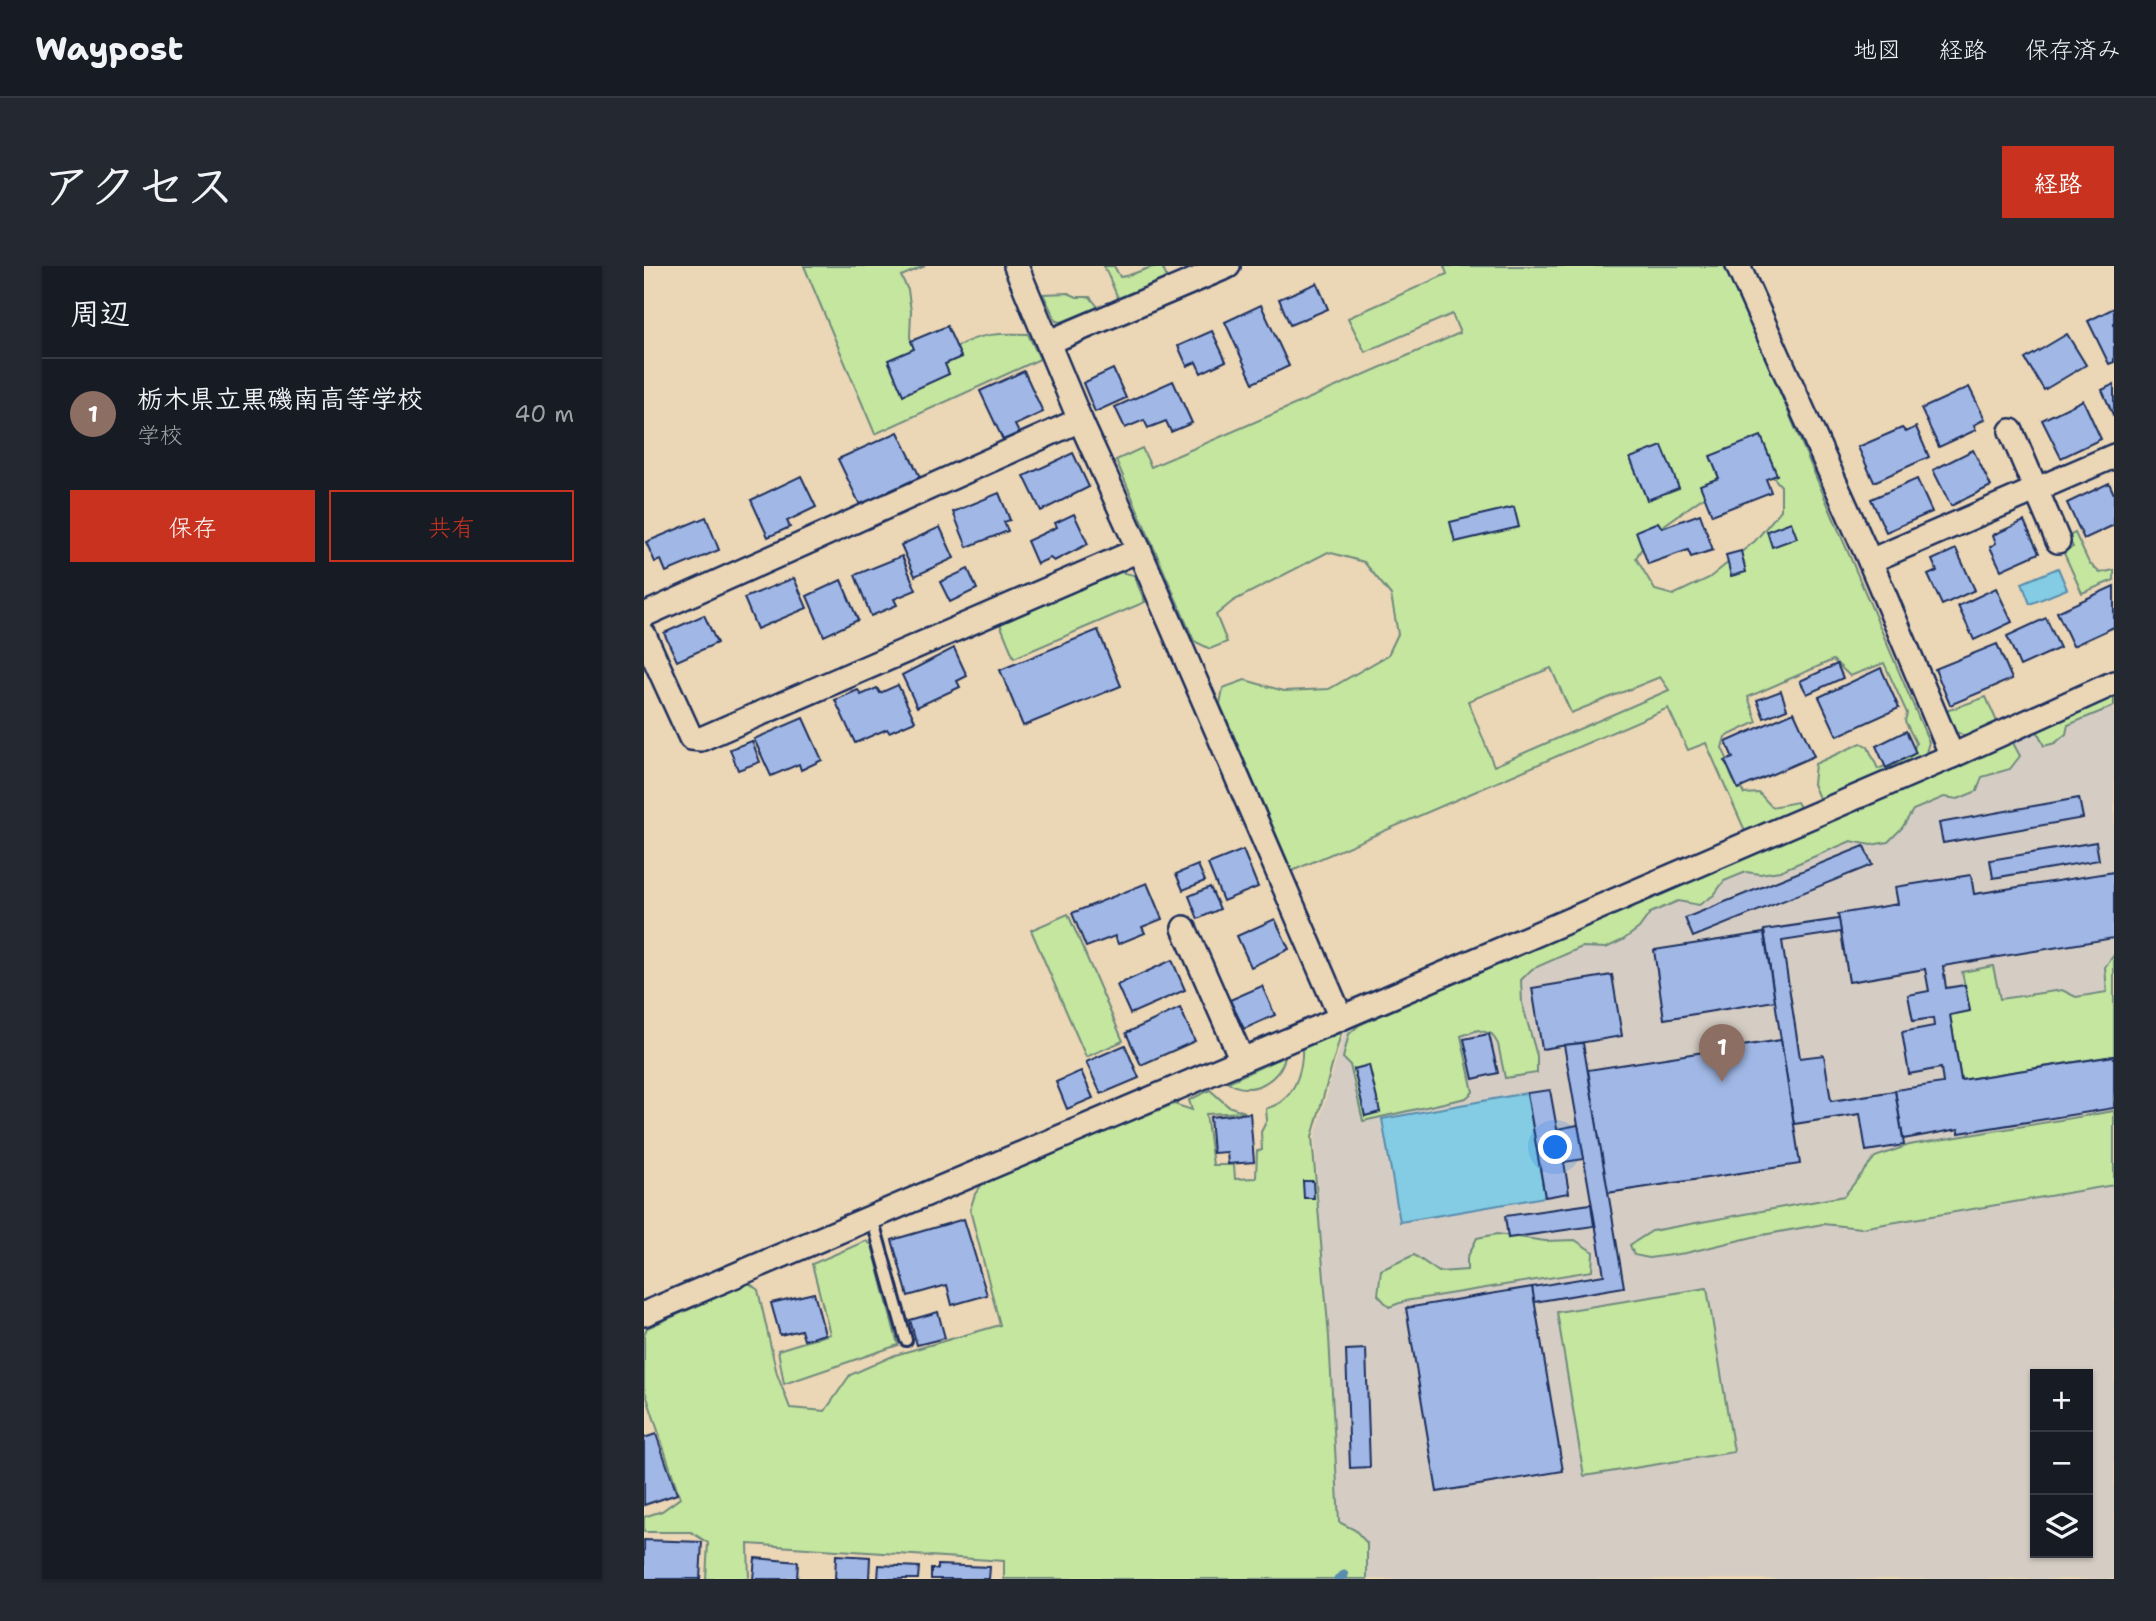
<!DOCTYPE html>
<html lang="ja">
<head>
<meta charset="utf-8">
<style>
	:root { --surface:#171b24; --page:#242831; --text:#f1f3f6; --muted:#9ea1a6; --line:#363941; --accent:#c8321e }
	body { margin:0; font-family:"Shantell Sans","Klee One",sans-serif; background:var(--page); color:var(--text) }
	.controls { position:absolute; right:21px; bottom:21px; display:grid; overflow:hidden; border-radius:0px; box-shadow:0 2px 5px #0004 }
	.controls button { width:63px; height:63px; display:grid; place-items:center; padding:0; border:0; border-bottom:2px solid var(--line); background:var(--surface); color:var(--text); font:35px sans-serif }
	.you { position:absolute; left:912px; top:882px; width:24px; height:24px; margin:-18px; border:5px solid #fff; border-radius:50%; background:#1a73e8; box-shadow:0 0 0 10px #1a73e833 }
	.badge { display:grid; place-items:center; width:46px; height:46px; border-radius:50%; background:var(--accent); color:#fff; font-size:23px; font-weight:700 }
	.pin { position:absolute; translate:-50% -58px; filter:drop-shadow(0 2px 4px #0008) }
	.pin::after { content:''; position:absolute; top:37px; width:24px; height:21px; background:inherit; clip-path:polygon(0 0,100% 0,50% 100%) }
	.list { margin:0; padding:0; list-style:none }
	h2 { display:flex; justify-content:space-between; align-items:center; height:91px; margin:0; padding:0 28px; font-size:30px }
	h2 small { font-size:23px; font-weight:400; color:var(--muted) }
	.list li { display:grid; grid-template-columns:46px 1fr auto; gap:21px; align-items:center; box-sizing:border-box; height:112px; padding:0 28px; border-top:2px solid var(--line) }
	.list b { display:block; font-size:26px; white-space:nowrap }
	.list p { margin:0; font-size:23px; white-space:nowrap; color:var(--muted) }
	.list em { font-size:23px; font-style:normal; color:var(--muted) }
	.actions { display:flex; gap:14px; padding:21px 28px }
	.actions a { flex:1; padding:16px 0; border:2px solid var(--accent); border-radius:0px; text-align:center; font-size:24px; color:var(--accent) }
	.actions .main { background:var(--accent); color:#fff }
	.icon { flex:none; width:38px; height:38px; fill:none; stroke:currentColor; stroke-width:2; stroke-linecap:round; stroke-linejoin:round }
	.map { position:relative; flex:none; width:1470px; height:1313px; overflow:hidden; border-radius:0px }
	header { display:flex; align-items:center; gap:42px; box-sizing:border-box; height:98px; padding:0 35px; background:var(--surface); border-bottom:2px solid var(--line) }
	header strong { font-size:33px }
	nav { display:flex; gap:38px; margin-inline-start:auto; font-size:24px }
	.intro { display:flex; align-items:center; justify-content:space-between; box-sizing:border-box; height:168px; padding:0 42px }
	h1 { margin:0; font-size:49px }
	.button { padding:18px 32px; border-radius:0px; background:var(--accent); color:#fff; font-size:24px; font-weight:700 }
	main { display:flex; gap:42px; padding:0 42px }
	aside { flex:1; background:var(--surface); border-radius:0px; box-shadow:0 2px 5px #0004 }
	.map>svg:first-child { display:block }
</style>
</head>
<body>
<header>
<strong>Waypost</strong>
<nav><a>地図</a><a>経路</a><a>保存済み</a></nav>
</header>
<div class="intro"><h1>アクセス</h1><a class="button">経路</a></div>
<main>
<aside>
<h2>周辺<small></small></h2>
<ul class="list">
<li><span class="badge" style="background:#8d6e63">1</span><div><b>栃木県立黒磯南高等学校</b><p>学校</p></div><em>40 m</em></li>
</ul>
<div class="actions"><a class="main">保存</a><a>共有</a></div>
</aside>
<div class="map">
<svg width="1470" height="1313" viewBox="0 0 1470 1313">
	<rect width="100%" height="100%" fill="#ebd6b5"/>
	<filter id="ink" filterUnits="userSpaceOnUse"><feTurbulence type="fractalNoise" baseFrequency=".0143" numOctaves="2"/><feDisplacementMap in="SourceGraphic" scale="14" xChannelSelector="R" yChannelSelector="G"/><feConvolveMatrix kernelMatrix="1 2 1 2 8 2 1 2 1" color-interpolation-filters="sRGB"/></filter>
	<g filter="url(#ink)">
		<path fill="#d5cdc4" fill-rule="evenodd" d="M1470,424V1313H693L671,872L702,760ZM1391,1108H1444V1287H1391Z"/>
		<g fill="#c4e69e" stroke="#708a7e" stroke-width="2" fill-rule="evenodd">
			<path d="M160,0H281L257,10L264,24L267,45L266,71L270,83L258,125L305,108L301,98L317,91L312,81C336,67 357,67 384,68L396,93L231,168Z"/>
			<path d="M460,0H470L476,11C492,9 502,0 518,0L523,12L474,32Z"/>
			<path d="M800,0H1082L1285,476L1281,490L1177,537L1169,518L1171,498L1217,477L1224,481L1234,503L1268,489L1272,477L1261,455L1263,447L1240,397L1206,410L1189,394L1104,431L1113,456L1081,471L1078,482L1100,528L1115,527L1128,541L1153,536L1158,545L1102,567L1062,477L1044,484L1024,442L648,605L576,438L579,422L601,414L640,425L685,423L744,389L754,368L747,329L720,296L684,286L589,335L572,349L583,376L566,383L550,375L472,194L498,182L507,201L816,67L808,48L721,86L704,52L803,8ZM1113,193L1137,220V244L1111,275L1065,312L1029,329L1011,324L992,292L1005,270ZM907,402L927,447L1016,411L1025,424L850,500L824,435Z"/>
			<polygon points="424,27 433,31 446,31 454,41 418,56 412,55 399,28"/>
			<polygon points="1431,267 1445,297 1456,307 1470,304 1470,314 1438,327 1419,285 1429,281 1424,271"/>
			<polygon points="476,306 490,309 501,336 370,392 356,358"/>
			<polygon points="1470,428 1470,440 1424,459 1422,468 1411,477 1400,480 1392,462"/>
			<polygon points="1342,431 1354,458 1323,471 1312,466 1302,445"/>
			<path d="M1368,475L1376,490L1366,503L1338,511L1333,525L1314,533L1300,531L1269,544L1258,562L1244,576L1227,579L1207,575L1136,605L1116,608L1102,606L1080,615L1070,629L1055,639L1034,635L1006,647L995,662L979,674L962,682L938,681L888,703L877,714L878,737L893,790V807L861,812L854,778L848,768L834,764L817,770L829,826L822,832L719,855L706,799L699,792L705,768L715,759ZM724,800L735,846L721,850L710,803Z"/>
			<polygon points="424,648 479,775 442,791 387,664"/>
			<polygon points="1470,689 1470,790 1317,814 1306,749 1326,745 1318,706 1349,700 1356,733 1418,724 1432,731 1463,726 1461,701"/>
			<path d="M698,764L668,871L685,1071L695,1256L711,1264L723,1277V1313H360V1295L104,1278L105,1313H62L64,1277L47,1266H0V1251L18,1245L36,1232L0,1122V1069L3,1062L105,1017L114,1024L133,1108L146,1142L181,1145L206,1109L251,1089L356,1059L326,944L331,928L341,914L530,838L548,844L545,834L566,824L584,840L601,846L562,848L569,899H590L591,913L612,912L613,885L618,884L617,866L623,854L622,843C626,841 634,839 638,835C653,824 659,799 658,782Z"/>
			<path d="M641,790C637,814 606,832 584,816Z"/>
			<polygon points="1470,845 1470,919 1217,962 1179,958 1113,970 1042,987 1005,992 990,989 986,979 1008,965 1200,930 1231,891 1265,879"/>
			<polygon points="853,968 901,975 931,974 949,986 948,1005 761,1035 745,1041 734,1029 737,1004 770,989 795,1006 823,1004 823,992 833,972"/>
			<polygon points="222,975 228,979 254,1079 140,1118 134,1084 186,1068 168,998"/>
			<polygon points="1063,1022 1090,1186 940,1210 913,1046"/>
		</g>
		<g fill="#83cce3" stroke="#598dae" stroke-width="2">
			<polygon points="1414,302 1423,323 1386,338 1378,317"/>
			<polygon points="883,827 901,931 756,956 738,853"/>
		</g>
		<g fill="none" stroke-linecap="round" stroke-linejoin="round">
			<polyline stroke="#598dae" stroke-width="9" points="694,1313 700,1309"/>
		</g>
		<g fill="#a1b8e6" stroke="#1b2f5e" stroke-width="2">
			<polygon points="673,17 684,43 646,59 635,33"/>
			<polygon points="617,39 645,100 609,117 581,56"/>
			<polygon points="1470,42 1470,96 1465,98 1444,55"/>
			<polygon points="303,60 317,91 301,98 305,108 259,129 244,94 270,83 267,75"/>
			<polygon points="568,65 582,95 557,107 552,96 543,100 534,80"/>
			<polygon points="1423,68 1442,99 1400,124 1381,93"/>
			<polygon points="469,103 482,132 451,146 439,117"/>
			<polygon points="380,105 399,146 371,159 375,167 359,174 336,125"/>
			<polygon points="529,115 548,157 527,166 522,155 504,162 500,154 481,162 471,141"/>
			<polygon points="1470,118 1470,151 1458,124"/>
			<polygon points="1325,121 1341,153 1330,159 1332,164 1295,181 1277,143"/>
			<polygon points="1439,134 1457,173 1417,192 1398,154"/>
			<polygon points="1272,161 1285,191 1230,216 1214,181 1258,162 1262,166"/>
			<polygon points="254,166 276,211 216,239 194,193"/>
			<polygon points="1117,170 1133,209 1122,213 1127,226 1068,249 1056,219 1075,212 1066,190"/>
			<polygon points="1018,180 1035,222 1003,234 986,192"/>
			<polygon points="1329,184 1347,220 1307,240 1289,204"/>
			<polygon points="429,187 445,221 397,245 380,210"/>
			<polygon points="157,210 172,241 143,255 146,261 124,271 107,234"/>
			<polygon points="1273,213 1288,246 1242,266 1227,233"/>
			<polygon points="1465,217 1470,228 1470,259 1440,273 1423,237"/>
			<polygon points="355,227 366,254 360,256 364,265 323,281 309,246"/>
			<polygon points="870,241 875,261 811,276 806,256"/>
			<polygon points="430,248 444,278 410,295 406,292 393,298 383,275 413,261 411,257"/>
			<polygon points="1056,248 1069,284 1047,291 1044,284 1004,298 992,265 1014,256 1018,262"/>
			<polygon points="62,251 75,284 22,306 17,294 11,296 2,276"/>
			<polygon points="1380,255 1395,287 1357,304 1346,281 1352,277 1349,269"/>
			<polygon points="1147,256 1153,272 1128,281 1123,265"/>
			<polygon points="296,261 310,292 271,310 257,279"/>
			<polygon points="1312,283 1331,324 1298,339 1284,309 1293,305 1288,294"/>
			<polygon points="1097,285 1102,306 1087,310 1082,289"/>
			<polygon points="258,290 272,324 250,333 253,339 227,350 211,309"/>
			<polygon points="324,303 333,323 306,336 296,316"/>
			<polygon points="150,312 163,342 113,363 100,332"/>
			<polygon points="197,314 214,354 180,370 163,330"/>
			<polygon points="1470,320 1470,361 1429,380 1413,346"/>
			<polygon points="1352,322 1368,356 1330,374 1314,340"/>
			<polygon points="60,349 73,377 33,395 20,367"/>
			<polygon points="1402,352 1416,382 1376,400 1363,370"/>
			<polygon points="454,364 477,420 379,460 356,404"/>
			<polygon points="1353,378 1368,413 1306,439 1291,403"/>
			<polygon points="310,382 323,410 313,415 316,421 273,441 258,409"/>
			<polygon points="1193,398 1199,412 1163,428 1156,415"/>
			<polygon points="1237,402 1255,442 1193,470 1175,431"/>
			<polygon points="254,419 271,455 245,466 243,463 211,477 191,434 214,424 217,429 233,422 236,427"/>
			<polygon points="1137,425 1143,443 1120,452 1113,434"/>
			<polygon points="1150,446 1170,490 1094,523 1081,495 1089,492 1082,476"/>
			<polygon points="159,452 178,494 157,504 155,498 127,510 110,473"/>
			<polygon points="1262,465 1272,487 1242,502 1232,480"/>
			<polygon points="108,475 116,496 94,504 86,483"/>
			<polygon points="1435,532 1439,552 1299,577 1295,557"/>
			<polygon points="1452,576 1455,594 1349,612 1346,594"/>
			<polygon points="1220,580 1228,599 1049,671 1041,652"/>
			<polygon points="599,584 614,621 579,635 564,598"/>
			<polygon points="554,599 561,615 539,624 532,608"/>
			<polygon points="1470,606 1470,672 1299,700 1302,722 1321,719 1326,745 1306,749 1317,814 1470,790 1470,842 1315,867 1315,863 1259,873 1251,824 1299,817 1297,802 1265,808 1258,766 1290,760 1289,752 1269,755 1264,729 1285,725 1281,703 1205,716 1194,648 1254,638 1251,621 1327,609 1330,628"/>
			<polygon points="503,617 518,653 498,661 501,667 474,678 471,670 442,681 428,647"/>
			<polygon points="566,621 576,643 554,653 545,630"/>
			<polygon points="631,653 645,683 607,701 593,670"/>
			<polygon points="1195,653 1197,666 1138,675 1156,792 1180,789 1187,835 1251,825 1260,879 1222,885 1216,848 1150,858 1120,664"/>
			<polygon points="1120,667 1131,735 1020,753 1010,684"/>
			<polygon points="528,694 541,724 486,748 473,719"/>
			<polygon points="968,709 978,770 898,783 888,722"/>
			<polygon points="618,720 631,749 600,763 586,734"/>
			<polygon points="536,742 551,775 497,799 482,767"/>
			<polygon points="845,768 854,807 829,813 820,773"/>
			<polygon points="1137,774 1156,898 963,927 944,804"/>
			<polygon points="939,777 980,1021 890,1036 888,1021 960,1009 920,779"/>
			<polygon points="481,779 495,812 457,828 442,796"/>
			<polygon points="725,799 736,846 721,850 710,803"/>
			<polygon points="437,805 449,832 423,843 412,816"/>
			<polygon points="906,824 913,863 934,859 940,893 920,896 925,927 901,931 883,827"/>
			<polygon points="606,847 610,896 584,898 583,886 569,887 566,851"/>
			<polygon points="659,915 669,915 670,932 660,932"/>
			<polygon points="947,938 950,960 864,972 861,950"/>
			<polygon points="320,953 343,1029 308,1039 303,1019 264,1030 248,974"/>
			<polygon points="888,1021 919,1205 793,1226 762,1042"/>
			<polygon points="170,1027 181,1068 160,1074 157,1064 136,1069 127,1037"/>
			<polygon points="294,1046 301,1072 273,1079 266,1054"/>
			<polygon points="722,1083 726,1201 706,1202 702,1084"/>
			<polygon points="12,1168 33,1228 0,1239 0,1172"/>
			<polygon points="0,1274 58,1276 56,1313 0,1313"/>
			<polygon points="192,1289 226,1291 225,1313 191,1313"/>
			<polygon points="111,1292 154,1296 153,1313 109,1313"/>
			<polygon points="235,1299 275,1301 274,1313 234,1313"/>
			<polygon points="294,1299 346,1301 345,1313 287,1313 287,1303 294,1303"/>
		</g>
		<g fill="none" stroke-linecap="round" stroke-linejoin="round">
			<defs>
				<polyline id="service" points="228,952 262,1074"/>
				<g id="minor">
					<polyline points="372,0 436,154 495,284 697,752"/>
					<polyline points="1094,0 1226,295 1308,490"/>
					<polyline points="405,76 584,0"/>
					<polyline points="1367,165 1414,275"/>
					<polyline points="1226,295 1470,190"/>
					<polyline points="0,349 436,154"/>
					<polyline points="0,369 47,472 57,473 495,284"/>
					<polyline points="540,662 598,794"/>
					<polyline points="0,1048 697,752 1308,490 1470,417"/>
				</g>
			</defs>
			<use href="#service" stroke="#1b2f5e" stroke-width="16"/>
			<use href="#minor" stroke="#1b2f5e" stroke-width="28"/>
			<use href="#service" stroke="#ebd6b5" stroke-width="10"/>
			<use href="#minor" stroke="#ebd6b5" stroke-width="23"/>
		</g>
	</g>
</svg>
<div class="controls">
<button>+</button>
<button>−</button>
<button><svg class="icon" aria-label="layers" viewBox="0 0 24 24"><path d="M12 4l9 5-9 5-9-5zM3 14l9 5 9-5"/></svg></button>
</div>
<div class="you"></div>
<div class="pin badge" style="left:1078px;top:816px;background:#8d6e63">1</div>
</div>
</main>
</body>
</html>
